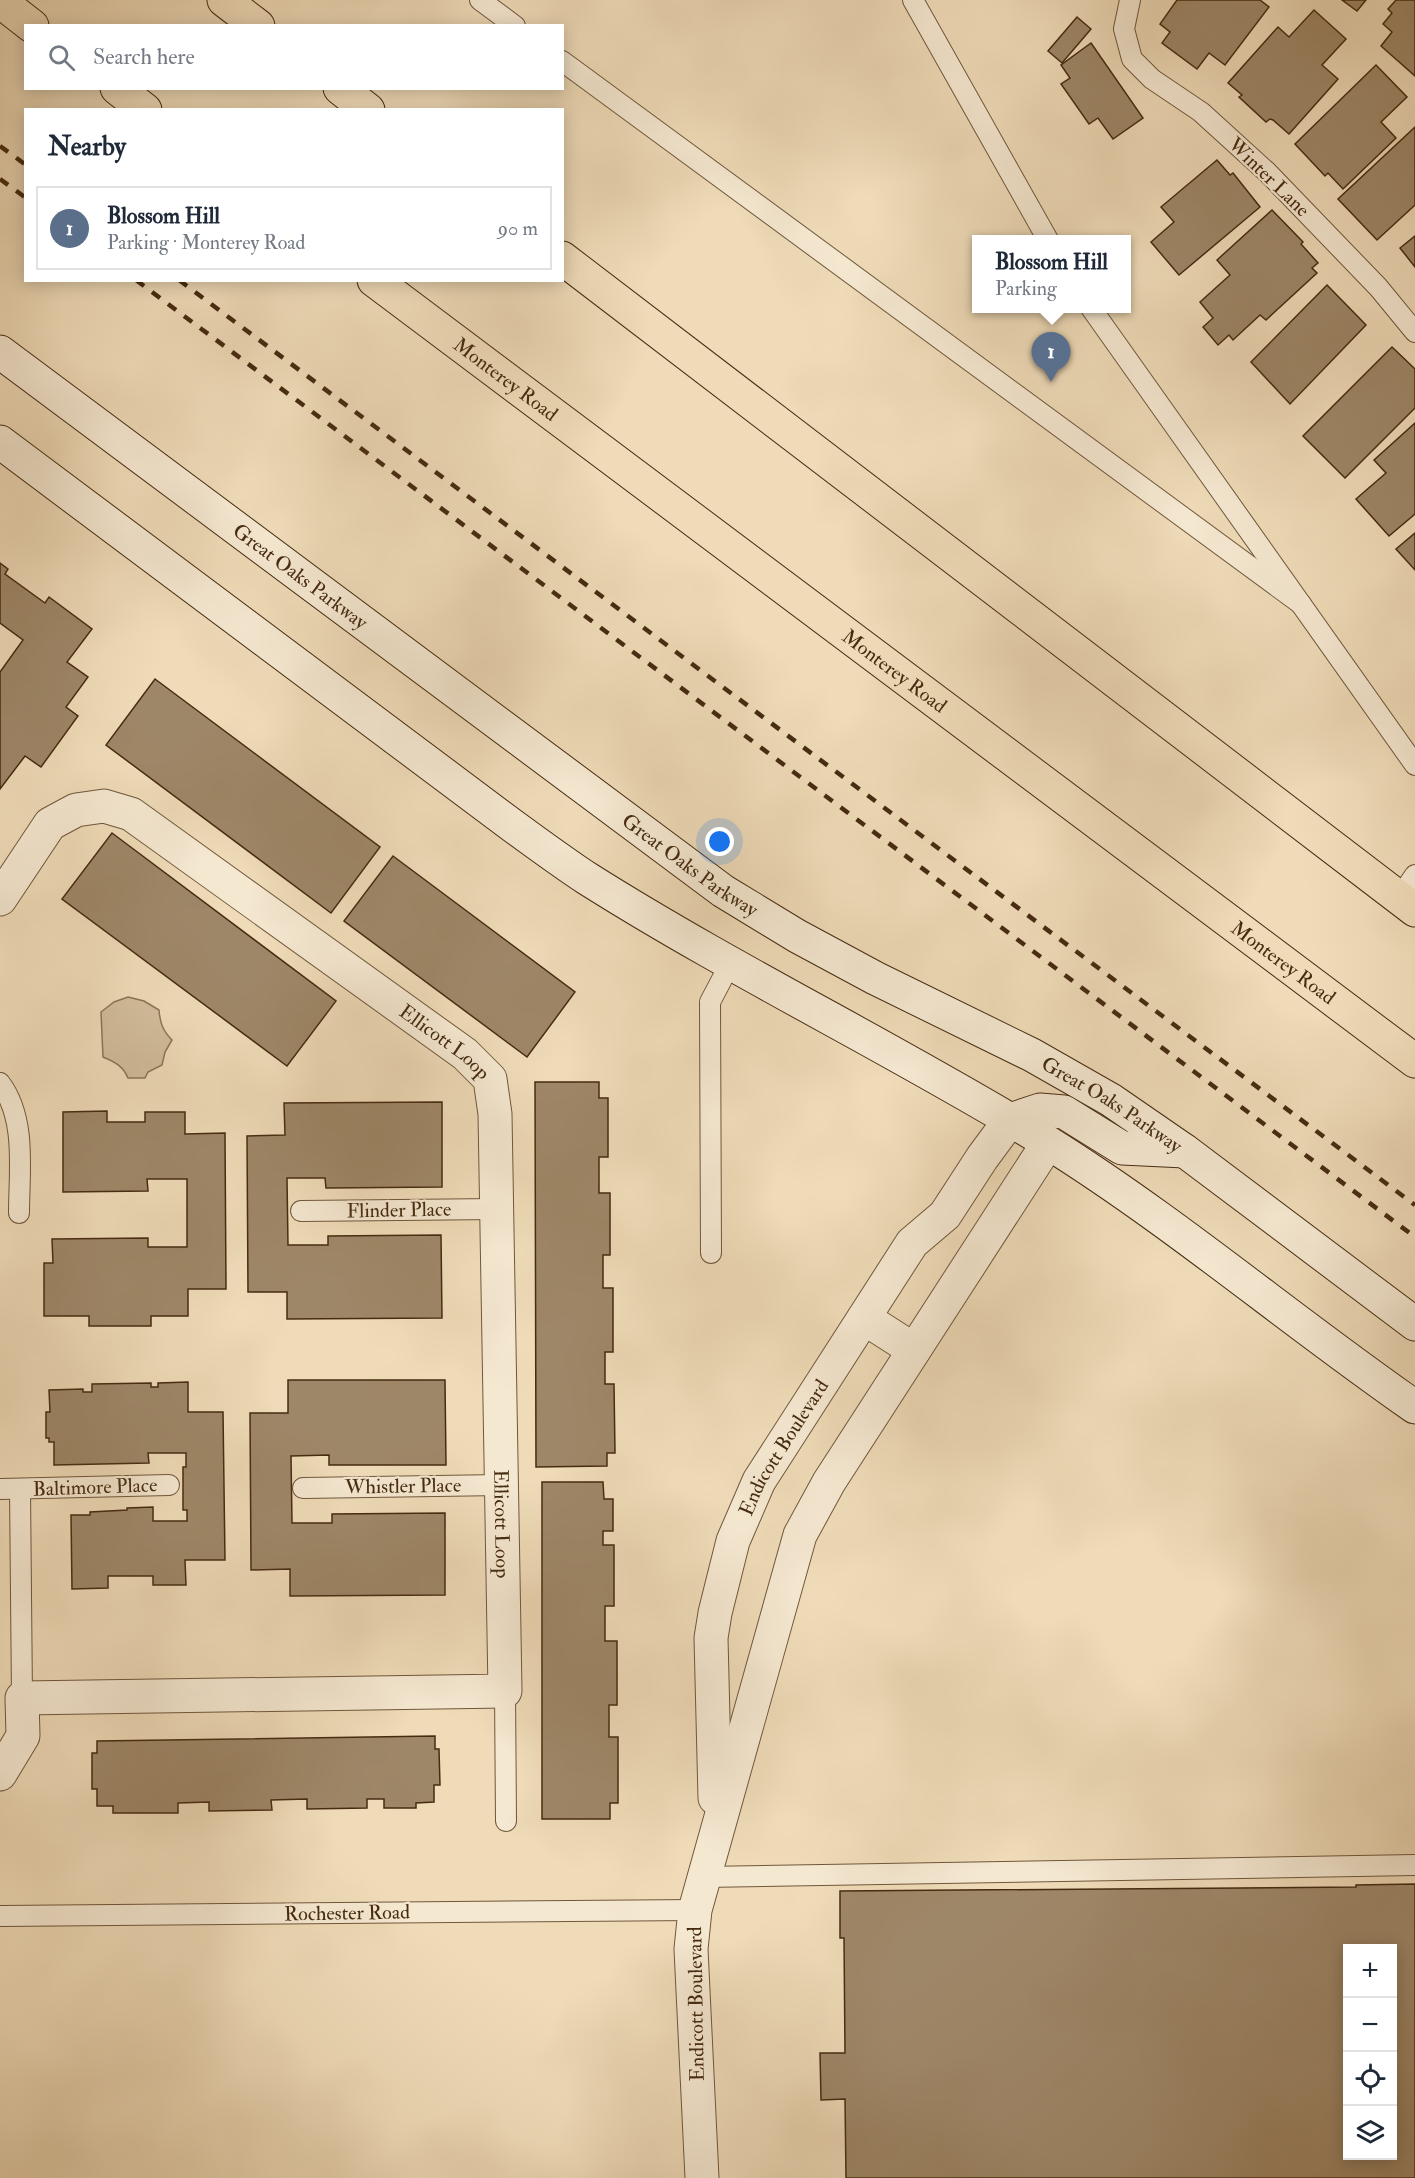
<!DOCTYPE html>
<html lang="en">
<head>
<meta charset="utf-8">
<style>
	:root { --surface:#fff; --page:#f6f6f7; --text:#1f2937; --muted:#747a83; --line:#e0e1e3; --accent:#1a73e8 }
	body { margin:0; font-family:"IM FELL Double Pica",serif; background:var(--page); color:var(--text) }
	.controls { position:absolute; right:18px; bottom:18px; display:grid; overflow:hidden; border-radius:0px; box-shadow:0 3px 15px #0003 }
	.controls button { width:54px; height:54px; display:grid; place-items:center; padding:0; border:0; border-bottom:2px solid var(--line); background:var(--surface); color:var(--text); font:30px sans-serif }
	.you { position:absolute; left:720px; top:842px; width:21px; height:21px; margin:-15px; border:4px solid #fff; border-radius:50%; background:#1a73e8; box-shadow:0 0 0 9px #1a73e833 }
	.badge { display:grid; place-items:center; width:39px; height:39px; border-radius:50%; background:var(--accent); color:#fff; font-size:20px; font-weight:700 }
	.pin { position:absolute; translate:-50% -50px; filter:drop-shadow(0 2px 3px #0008) }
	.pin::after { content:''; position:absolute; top:32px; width:21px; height:18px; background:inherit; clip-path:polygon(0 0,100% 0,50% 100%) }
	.popup { position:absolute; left:972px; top:235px; width:159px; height:78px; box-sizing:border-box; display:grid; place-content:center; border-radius:0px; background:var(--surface); filter:drop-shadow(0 2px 4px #0005); font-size:20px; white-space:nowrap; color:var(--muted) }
	.popup b { font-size:22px; color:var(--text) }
	.popup::after { content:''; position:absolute; left:50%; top:100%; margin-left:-12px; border:12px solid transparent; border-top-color:var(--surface) }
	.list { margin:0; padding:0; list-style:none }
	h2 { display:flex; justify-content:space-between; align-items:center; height:78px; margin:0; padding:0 24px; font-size:26px }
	h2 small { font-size:20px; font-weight:400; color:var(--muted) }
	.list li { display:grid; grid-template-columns:39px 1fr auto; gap:18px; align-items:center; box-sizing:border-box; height:84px; margin:0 12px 12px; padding:0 12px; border:2px solid var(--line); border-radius:0px }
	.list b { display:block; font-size:22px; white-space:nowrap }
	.list p { margin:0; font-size:20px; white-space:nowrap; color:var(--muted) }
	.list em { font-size:20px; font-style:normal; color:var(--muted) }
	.icon { flex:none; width:33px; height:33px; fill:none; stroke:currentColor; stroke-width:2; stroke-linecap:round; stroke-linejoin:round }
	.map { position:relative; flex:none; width:1415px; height:2178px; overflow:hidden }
	.search { position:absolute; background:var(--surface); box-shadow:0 3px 15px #0003; left:24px; top:24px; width:540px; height:66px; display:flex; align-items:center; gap:15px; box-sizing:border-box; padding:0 21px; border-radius:0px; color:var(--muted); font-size:22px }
	.panel { position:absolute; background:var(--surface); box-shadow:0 3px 15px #0003; left:24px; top:108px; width:540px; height:174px; border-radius:0px }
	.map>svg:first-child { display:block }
</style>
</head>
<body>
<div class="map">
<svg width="1415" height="2178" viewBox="0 0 1415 2178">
	<rect width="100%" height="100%" fill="#efdbb8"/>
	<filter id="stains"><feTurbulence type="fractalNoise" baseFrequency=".00333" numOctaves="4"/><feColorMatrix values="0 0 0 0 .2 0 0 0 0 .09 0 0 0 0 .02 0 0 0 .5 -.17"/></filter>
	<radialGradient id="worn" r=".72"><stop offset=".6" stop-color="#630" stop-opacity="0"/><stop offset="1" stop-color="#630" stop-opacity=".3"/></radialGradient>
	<path fill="#d2bd9c" stroke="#8c7456" stroke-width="1.5" d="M128,997L144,1001L159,1010C160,1023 163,1031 172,1040L165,1052L162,1065L148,1072L145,1078H128C123,1066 115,1062 103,1057L101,1012L114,1002Z"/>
	<g fill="#9e8768" stroke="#462b11" stroke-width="1.5" fill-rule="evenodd">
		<polygon points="1177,0 1260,0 1269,7 1225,65 1209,53 1197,69 1162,43 1170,32 1160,24"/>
		<polygon points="1342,0 1366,0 1357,11"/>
		<polygon points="1396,0 1415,0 1415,76 1381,46 1392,32 1383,24 1392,13 1388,9"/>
		<polygon points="1314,10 1346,39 1322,65 1338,79 1289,134 1273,120 1270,119 1266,122 1239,97 1242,95 1228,83 1278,27 1289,37"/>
		<polygon points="1077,17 1091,29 1062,63 1048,51"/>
		<polygon points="1091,43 1143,118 1113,139 1098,118 1089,124 1061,84 1070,78 1061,65"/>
		<polygon points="1376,65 1407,97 1381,122 1396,138 1343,189 1328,173 1325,176 1295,144"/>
		<polygon points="1415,127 1415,205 1377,240 1338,199"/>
		<polygon points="1217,160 1230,175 1233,173 1260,207 1179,275 1151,242 1174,222 1161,207"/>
		<polygon points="1272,210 1303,242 1301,244 1318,263 1312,268 1317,273 1266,320 1260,315 1233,340 1229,335 1218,345 1203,327 1213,318 1200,302 1230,275 1217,260"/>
		<polygon points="1415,236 1415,267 1400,248"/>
		<polygon points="1327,285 1366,325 1290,404 1251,362"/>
		<polygon points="1392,347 1415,369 1415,408 1345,478 1303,436"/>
		<polygon points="1415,423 1415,514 1389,536 1356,499 1386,473 1374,460"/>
		<polygon points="1415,533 1415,570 1396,549"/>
		<polygon points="0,563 8,569 5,574 45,603 49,597 92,629 67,662 88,677 66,707 78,716 41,767 25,756 0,789 0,672 23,640 0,623"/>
		<polygon points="155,679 380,847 331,913 106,745"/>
		<polygon points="112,833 336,1001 287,1066 62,899"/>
		<polygon points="393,856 575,992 527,1057 344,921"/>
		<polygon points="535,1082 599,1082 599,1098 608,1098 608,1157 599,1157 599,1193 610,1193 610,1255 603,1255 603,1288 613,1288 613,1352 605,1352 605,1384 614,1384 615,1453 607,1453 607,1466 536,1467"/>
		<polygon points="442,1102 442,1187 326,1188 325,1178 287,1178 288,1245 328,1245 328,1236 441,1235 442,1318 287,1319 287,1292 248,1292 247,1136 285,1135 284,1103"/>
		<polygon points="107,1111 107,1122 145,1122 145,1112 185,1112 185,1134 225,1133 226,1289 188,1289 188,1316 151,1316 151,1326 89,1326 89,1316 44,1316 44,1263 53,1263 52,1239 148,1238 148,1247 187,1247 187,1179 147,1179 148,1191 63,1192 63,1112"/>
		<polygon points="288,1380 445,1380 446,1465 329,1465 329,1455 291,1456 292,1523 332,1523 332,1514 445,1513 445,1595 290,1596 290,1569 251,1570 250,1413 288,1413"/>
		<polygon points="188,1382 188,1412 223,1412 225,1560 185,1560 186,1585 153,1585 153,1576 108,1576 108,1588 72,1589 71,1515 90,1515 90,1512 127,1510 127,1508 153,1507 153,1521 187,1521 187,1510 183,1510 183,1467 186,1467 186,1453 148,1453 149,1463 54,1465 54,1442 49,1442 49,1438 46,1438 46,1412 50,1412 49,1390 83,1389 83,1392 92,1392 92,1384 151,1383 151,1387 158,1387 158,1383"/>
		<polygon points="542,1482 603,1482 604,1499 613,1499 613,1531 603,1531 603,1545 614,1545 614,1606 605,1606 605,1641 617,1641 617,1705 609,1705 609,1737 618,1737 618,1803 610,1803 610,1819 542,1819"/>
		<polygon points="435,1736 435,1749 439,1749 440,1785 434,1785 434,1802 416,1803 416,1808 384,1808 384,1799 367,1799 367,1808 307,1809 307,1799 271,1800 272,1810 209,1811 209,1802 178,1803 178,1813 113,1813 113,1806 97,1806 97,1789 92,1789 92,1753 97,1753 97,1741"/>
		<path d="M1415,1884V2178H846L845,2099L821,2100L820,2053H845L844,1938H840V1891L1356,1887V1885ZM1348,1948H1392V2156H1348Z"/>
	</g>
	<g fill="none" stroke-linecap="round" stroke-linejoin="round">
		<defs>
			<g id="service">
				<polyline points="480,0 515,26"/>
				<polyline points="913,0 1048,240"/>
				<polyline points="1130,0 1124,29 1132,59 1152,79 1201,112 1267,172 1378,287 1415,332"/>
				<polyline points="562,61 1301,604"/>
				<polyline points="1091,308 1415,765"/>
				<polyline points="1399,898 1415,875"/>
				<path d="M0,1083C27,1119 19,1171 19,1213"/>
				<polyline points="301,1211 497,1209"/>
				<polyline points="711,1253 710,1002 731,962"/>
				<polyline points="303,1488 502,1485"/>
				<polyline points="0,1489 169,1485"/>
				<polyline points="20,1489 22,1698"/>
				<polyline points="505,1691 506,1821"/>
				<polyline points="703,1877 1415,1865"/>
				<polyline points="0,1916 695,1910"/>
			</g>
			<g id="minor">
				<path id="s1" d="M0,899L50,824L76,810L104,806L131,814L465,1054L490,1079L495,1114L505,1691L22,1698L23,1736L0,1774"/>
			</g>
			<g id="tertiary">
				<polyline points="864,1318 914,1350"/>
				<path id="s2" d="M715,1798L711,1638L715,1613L733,1541L759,1481L912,1243L945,1215L982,1158L1010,1120"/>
				<polyline points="702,2178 691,1949 695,1910 800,1535 829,1482 1048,1143"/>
			</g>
			<g id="secondary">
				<path id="s3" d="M0,352L723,891L797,936L875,978L1032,1055L1111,1100L1185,1151L1415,1324"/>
				<path d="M0,442L513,826C538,844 562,862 588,879C737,973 897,1050 1047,1142C1175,1222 1291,1321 1415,1407"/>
				<polyline points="1010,1120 1040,1110 1064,1112 1122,1148 1185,1151"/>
			</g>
			<g id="primary">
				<polyline points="224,0 258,26"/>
				<polyline points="0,1 32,26"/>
				<polyline points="117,88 145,110"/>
				<polyline points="340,88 368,110"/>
				<polyline points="562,258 1415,910"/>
				<path id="s4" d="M374,280L1415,1061"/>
			</g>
		</defs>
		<use href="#service" stroke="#70573b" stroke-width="22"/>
		<use href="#minor" stroke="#70573b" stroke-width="35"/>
		<use href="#tertiary" stroke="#70573b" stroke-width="35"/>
		<use href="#secondary" stroke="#462b11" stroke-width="35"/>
		<use href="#primary" stroke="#462b11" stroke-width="35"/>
		<use href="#service" stroke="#f5e8d1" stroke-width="20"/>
		<use href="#minor" stroke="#f5e8d1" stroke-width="33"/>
		<use href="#tertiary" stroke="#f5e8d1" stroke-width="33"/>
		<use href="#secondary" stroke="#f5e8d1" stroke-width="33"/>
		<use href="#primary" stroke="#efdbb8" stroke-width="33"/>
		<g stroke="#462b11" stroke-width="4.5" stroke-dasharray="10 10" stroke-linecap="butt">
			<polyline points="0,146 26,165"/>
			<polyline points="0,179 26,198"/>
			<polyline points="136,280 1415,1237"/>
			<polyline points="179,280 1415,1205"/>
		</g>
	</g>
	<g text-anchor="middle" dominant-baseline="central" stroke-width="4.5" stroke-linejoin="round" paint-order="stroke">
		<g font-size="20" fill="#462b11" stroke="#f5e8d1">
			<text transform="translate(1269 177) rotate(44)">Winter Lane</text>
			<text stroke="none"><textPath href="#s4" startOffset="165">Monterey Road</textPath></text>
			<text stroke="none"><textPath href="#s3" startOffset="375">Great Oaks Parkway</textPath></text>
			<text stroke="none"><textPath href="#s4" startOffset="651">Monterey Road</textPath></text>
			<text stroke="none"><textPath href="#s3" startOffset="860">Great Oaks Parkway</textPath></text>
			<text stroke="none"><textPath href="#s4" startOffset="1137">Monterey Road</textPath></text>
			<text stroke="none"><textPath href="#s1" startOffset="564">Ellicott Loop</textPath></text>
			<text stroke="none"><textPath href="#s3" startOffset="1346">Great Oaks Parkway</textPath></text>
			<text transform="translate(399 1210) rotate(-1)">Flinder Place</text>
			<text stroke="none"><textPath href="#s2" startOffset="366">Endicott Boulevard</textPath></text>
			<text transform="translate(403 1486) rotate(-1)">Whistler Place</text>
			<text transform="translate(95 1487) rotate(-2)">Baltimore Place</text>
			<text stroke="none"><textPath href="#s1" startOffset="1068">Ellicott Loop</textPath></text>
			<text transform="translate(347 1913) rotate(-1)">Rochester Road</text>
			<text transform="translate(696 2004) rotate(-91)">Endicott Boulevard</text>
		</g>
	</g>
	<rect width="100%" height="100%" filter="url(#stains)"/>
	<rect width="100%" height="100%" fill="url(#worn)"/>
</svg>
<div class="controls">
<button>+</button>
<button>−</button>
<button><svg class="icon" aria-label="locate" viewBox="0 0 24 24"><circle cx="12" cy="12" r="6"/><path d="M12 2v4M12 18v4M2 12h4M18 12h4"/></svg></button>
<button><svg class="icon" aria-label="layers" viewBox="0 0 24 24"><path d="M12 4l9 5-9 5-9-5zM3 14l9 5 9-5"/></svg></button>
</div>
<div class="you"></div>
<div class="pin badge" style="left:1051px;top:382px;background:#5c6f8a">1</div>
<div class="popup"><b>Blossom Hill</b>Parking</div>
<div class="search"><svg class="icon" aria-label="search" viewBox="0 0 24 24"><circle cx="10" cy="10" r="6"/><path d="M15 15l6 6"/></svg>Search here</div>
<section class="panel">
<h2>Nearby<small></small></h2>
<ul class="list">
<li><span class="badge" style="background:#5c6f8a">1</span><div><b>Blossom Hill</b><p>Parking · Monterey Road</p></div><em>90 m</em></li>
</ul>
</section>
</div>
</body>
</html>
